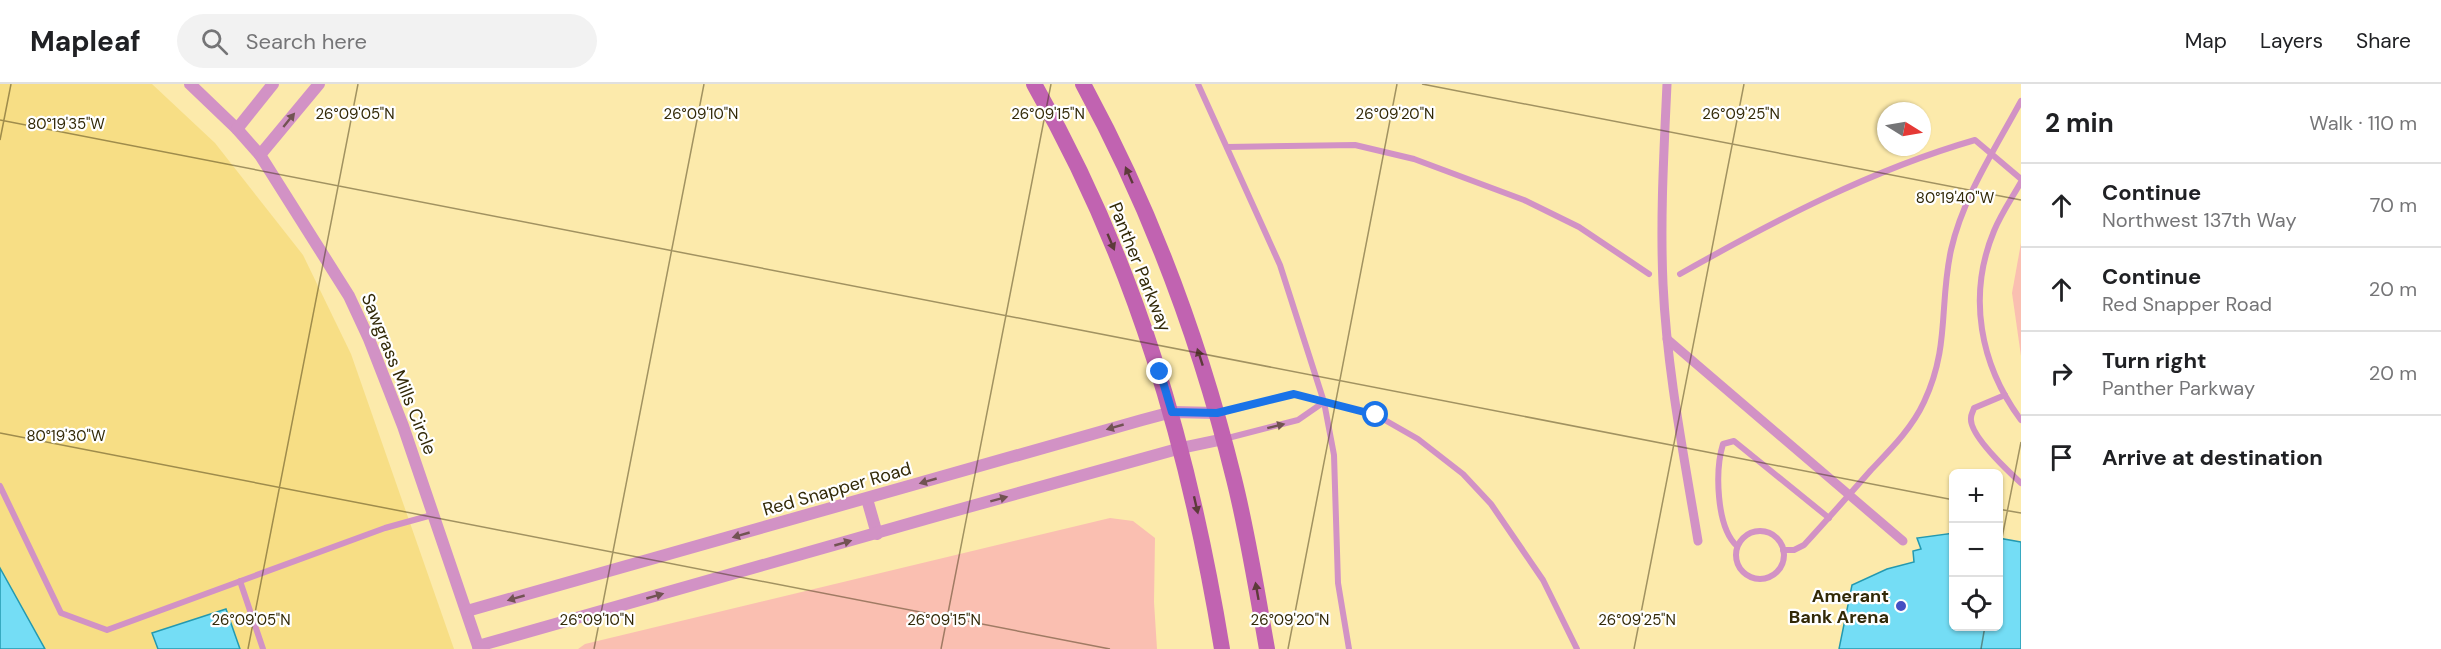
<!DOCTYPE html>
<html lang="en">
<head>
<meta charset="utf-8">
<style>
	:root { --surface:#fff; --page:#f2f2f2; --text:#202124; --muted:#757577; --line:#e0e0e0 }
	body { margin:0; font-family:"DM Sans",sans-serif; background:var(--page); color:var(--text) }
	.controls { position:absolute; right:18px; bottom:18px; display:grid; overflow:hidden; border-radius:9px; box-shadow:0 2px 4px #0004 }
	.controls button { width:54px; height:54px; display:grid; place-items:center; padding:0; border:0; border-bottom:2px solid var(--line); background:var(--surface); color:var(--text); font:30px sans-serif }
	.compass { position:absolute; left:1877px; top:18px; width:54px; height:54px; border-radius:50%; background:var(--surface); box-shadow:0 2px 4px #0004; rotate:101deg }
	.stop { position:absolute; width:18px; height:18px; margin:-14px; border:4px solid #1a73e8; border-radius:50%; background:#fff }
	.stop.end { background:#1a73e8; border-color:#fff; box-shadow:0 2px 6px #0008 }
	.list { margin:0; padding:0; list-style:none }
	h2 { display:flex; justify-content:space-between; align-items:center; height:78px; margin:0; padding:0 24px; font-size:26px }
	h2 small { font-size:20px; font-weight:400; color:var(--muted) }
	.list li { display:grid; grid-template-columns:39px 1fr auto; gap:18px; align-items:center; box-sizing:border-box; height:84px; padding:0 24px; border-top:2px solid var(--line) }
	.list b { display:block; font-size:22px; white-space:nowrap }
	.list p { margin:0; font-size:20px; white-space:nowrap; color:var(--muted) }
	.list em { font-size:20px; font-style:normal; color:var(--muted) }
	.icon { flex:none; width:33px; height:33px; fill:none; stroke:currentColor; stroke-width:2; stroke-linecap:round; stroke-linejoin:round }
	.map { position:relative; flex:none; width:2021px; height:565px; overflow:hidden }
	header { display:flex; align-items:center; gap:36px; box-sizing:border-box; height:84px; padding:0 30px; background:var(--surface); border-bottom:2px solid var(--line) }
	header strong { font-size:28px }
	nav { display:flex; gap:33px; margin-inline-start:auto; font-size:21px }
	.search { width:420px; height:54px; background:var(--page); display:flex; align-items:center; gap:15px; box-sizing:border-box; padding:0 21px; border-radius:33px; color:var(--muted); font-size:22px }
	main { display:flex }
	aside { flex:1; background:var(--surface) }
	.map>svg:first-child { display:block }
</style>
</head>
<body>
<header>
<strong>Mapleaf</strong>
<div class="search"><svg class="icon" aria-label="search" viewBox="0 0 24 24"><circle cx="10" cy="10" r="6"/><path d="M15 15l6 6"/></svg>Search here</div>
<nav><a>Map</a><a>Layers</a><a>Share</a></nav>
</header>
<main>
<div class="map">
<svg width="2021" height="565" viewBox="0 0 2021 565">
	<rect width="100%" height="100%" fill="#fceaab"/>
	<polygon fill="#f7de85" points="0,0 152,0 215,59 303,171 351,270 454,565 0,565"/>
	<g fill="#fabfb1">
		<polygon points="2021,159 2021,272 2012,209"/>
		<polygon points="1110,434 1133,437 1155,454 1154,518 1157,565 578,565 585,560"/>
	</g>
	<g fill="#74ddf5" stroke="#2399b0" stroke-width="1.5">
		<polygon points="1954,449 1954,542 1998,542 1998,454 2021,458 2021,565 1839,565 1852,501 1887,485 1914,478 1913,467 1921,465 1917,454"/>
		<polygon points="0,484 45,565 0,565"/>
		<polygon points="226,525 240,565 158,565 152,549"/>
	</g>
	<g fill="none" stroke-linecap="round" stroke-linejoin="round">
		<g stroke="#d292c5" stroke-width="6">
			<polyline points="1198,0 1280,181 1324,318 1334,371 1338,499 1349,565"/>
			<polyline points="1227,63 1355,61 1414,75 1524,116 1579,143 1649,190"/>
			<path d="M2021,98C2012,114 2001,130 1994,147C1967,212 1980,281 2021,336"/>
			<path d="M1680,190C1774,137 1871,86 1975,56L2021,95"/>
			<path d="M2005,311L1974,324C1973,328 1971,330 1971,334C1969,351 2008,387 2021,399"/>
			<polyline points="1217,329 1294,310 1376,331 1418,355 1463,390 1491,420 1543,496 1577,565"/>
			<polyline points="1224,355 1298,336 1324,318"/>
			<polyline points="0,402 61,529 107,546 385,444 432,431"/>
			<circle cx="1760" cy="471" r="24"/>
			<path d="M1737,462C1716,443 1715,386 1723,360L1734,357L1829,434"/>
			<path d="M1783,466H1794L1804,461C1827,436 1849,411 1871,386C1891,365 1912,344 1924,318C1950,263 1939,221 1951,166C1963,113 1995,65 2021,17"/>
			<polyline points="240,497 263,565"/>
		</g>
		<g stroke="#d292c5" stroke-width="9">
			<path d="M1667,0C1664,66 1660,134 1663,200C1667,287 1684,372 1698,457"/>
			<polyline points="1667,255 1903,457"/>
		</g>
		<g stroke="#d292c5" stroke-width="12">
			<polyline points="190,0 237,45 260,71 349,212 369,255 403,342 479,565"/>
			<polyline points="237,45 273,0"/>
			<polyline points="260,71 319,0"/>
			<polyline points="867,415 877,450"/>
			<polyline points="467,527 1142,336 1172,328 1217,329"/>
			<polyline points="478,562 943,430 1181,364 1224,355"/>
		</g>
		<g stroke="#c163b1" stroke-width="16">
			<path d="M1034,0C1136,178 1189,364 1222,565"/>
			<path d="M1083,0C1151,125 1200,257 1234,395C1248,451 1257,508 1267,565"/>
		</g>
	</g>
	<defs><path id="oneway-solid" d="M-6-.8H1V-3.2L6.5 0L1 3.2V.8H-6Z" transform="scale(1.5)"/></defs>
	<g fill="#725353">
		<use href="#oneway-solid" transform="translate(289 36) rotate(-51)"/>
		<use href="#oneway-solid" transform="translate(1276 342) rotate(-14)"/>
		<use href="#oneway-solid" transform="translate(1115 343) rotate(164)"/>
		<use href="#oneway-solid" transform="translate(928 397) rotate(164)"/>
		<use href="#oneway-solid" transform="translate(999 415) rotate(-15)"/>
		<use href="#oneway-solid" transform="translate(741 451) rotate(164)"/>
		<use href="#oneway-solid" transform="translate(843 459) rotate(-16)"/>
		<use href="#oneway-solid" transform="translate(655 512) rotate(-16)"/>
		<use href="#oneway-solid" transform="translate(516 514) rotate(164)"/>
	</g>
	<g fill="#5d3a3a">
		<use href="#oneway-solid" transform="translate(1129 91) rotate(-114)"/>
		<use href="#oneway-solid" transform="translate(1111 158) rotate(67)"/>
		<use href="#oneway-solid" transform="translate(1200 273) rotate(-108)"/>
		<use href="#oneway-solid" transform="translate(1196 421) rotate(77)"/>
		<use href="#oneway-solid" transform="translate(1257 507) rotate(-100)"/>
	</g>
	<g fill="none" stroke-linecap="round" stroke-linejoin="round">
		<polyline stroke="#1a73e8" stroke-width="8" points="1160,288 1172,328 1217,329 1294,310 1376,331"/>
	</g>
	<path fill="none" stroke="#322907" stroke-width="1.5" stroke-opacity="0.45" d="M1422,0L2021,116M0,36L1954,416M0,56L11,0M0,349L1110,565M1998,425L2021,429M1998,474L2021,358M248,565L358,0M594,565L704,0M941,565L1051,0M1288,565L1397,0M1634,565L1744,0M1981,565L1985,542"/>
	<circle fill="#454ec3" stroke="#fff" stroke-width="2" cx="1901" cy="522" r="6"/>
	<g text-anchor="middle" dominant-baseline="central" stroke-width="4.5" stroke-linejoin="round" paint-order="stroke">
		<g font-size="18" fill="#322907" stroke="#fff">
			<text transform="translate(1140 183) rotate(68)">Panther Parkway</text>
			<text transform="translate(399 290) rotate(68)">Sawgrass Mills Circle</text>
			<text transform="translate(837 405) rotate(-16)">Red Snapper Road</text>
		</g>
		<g font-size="18" font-weight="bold" fill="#322907" stroke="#fff" text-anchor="end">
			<text x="1889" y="512">Amerant<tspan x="1889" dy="21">Bank Arena</tspan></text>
		</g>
	</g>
	<g font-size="15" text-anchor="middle" fill="#322907" stroke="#fff" stroke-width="4.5" stroke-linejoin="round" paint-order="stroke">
		<text x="355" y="35">26°09'05"N</text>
		<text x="1741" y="35">26°09'25"N</text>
		<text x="701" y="35">26°09'10"N</text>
		<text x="1048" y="35">26°09'15"N</text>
		<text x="1395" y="35">26°09'20"N</text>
		<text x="66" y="45">80°19'35"W</text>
		<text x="1955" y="119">80°19'40"W</text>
		<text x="66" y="357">80°19'30"W</text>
		<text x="251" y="541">26°09'05"N</text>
		<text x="597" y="541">26°09'10"N</text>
		<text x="944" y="541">26°09'15"N</text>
		<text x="1290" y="541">26°09'20"N</text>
		<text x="1637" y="541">26°09'25"N</text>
	</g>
</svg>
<div class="controls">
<button>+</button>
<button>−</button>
<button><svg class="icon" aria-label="locate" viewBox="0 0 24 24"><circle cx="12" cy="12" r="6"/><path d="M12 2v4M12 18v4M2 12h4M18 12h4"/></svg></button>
</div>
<svg class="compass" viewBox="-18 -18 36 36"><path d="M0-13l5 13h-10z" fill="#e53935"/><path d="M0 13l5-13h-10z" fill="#757577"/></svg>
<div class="stop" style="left:1376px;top:331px"></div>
<div class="stop end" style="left:1160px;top:288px"></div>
</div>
<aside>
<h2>2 min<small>Walk · 110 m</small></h2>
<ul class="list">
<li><svg class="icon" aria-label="ahead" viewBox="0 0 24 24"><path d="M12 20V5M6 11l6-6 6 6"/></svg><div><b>Continue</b><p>Northwest 137th Way</p></div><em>70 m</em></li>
<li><svg class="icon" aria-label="ahead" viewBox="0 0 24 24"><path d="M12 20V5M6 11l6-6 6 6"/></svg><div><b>Continue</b><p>Red Snapper Road</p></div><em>20 m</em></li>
<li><svg class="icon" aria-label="right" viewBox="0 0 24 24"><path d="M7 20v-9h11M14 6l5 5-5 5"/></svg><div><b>Turn right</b><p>Panther Parkway</p></div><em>20 m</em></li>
<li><svg class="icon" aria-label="arrive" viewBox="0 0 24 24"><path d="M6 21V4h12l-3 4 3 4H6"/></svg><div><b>Arrive at destination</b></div></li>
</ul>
</aside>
</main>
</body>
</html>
